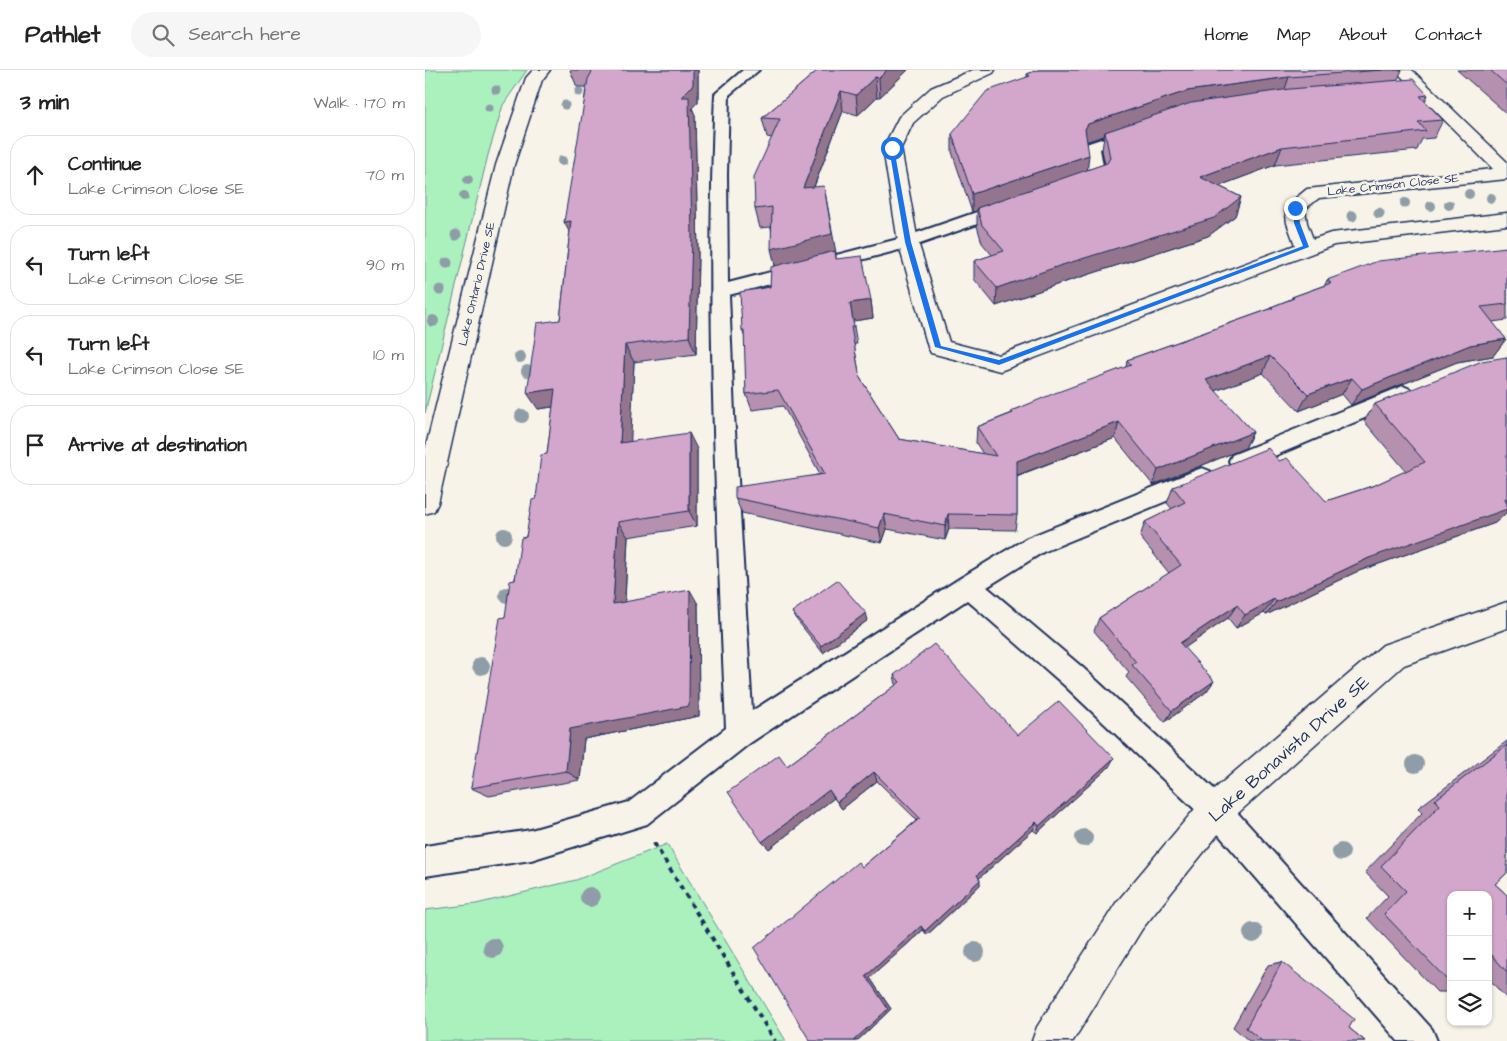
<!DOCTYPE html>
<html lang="en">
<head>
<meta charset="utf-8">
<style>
	:root { --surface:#fff; --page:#f6f6f6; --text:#222; --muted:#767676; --line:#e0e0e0 }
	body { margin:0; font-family:"Architects Daughter",sans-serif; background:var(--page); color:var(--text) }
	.controls { position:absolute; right:15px; bottom:15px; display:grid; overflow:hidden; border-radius:10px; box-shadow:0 1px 4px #0004 }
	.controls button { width:45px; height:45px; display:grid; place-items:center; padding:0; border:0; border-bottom:1px solid var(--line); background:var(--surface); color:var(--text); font:25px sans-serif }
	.stop { position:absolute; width:15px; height:15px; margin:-11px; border:4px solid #1a73e8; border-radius:50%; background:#fff }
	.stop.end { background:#1a73e8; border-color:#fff; box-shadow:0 1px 5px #0008 }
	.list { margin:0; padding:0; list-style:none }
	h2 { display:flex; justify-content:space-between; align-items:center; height:65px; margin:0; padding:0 20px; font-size:21px }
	h2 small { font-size:16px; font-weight:400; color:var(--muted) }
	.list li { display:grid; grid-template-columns:32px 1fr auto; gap:15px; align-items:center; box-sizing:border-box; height:80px; margin:0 10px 10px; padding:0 10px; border:1px solid var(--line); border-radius:20px }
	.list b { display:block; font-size:19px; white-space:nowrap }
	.list p { margin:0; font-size:16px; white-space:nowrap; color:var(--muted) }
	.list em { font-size:16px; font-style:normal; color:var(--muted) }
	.icon { flex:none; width:28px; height:28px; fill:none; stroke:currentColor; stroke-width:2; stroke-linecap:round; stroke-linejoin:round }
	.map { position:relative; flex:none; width:1082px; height:971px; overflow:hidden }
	header { display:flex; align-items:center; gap:30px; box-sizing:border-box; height:70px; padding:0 25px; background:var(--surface); border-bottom:1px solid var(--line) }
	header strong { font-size:24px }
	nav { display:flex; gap:28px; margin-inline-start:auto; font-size:18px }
	.search { width:350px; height:45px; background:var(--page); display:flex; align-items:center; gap:12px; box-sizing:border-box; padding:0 18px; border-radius:28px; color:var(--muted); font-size:19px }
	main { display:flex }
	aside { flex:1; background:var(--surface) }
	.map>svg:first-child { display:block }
</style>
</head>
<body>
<header>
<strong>Pathlet</strong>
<div class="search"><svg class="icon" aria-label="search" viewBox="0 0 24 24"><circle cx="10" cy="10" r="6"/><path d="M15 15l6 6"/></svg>Search here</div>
<nav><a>Home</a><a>Map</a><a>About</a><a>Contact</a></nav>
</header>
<main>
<aside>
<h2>3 min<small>Walk · 170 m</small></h2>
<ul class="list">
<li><svg class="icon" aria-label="ahead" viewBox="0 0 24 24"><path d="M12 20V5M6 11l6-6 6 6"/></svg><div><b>Continue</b><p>Lake Crimson Close SE</p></div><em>70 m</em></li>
<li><svg class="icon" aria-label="left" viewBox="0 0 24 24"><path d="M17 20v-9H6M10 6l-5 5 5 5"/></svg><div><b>Turn left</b><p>Lake Crimson Close SE</p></div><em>90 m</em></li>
<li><svg class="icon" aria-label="left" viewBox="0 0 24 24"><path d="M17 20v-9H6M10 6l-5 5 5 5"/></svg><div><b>Turn left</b><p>Lake Crimson Close SE</p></div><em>10 m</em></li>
<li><svg class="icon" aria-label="arrive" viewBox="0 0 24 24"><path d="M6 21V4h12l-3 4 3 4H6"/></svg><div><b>Arrive at destination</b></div></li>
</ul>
</aside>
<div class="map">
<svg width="1082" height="971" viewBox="0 0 1082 971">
	<rect width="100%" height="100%" fill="#f7f3e8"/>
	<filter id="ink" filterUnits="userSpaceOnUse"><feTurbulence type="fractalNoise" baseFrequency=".02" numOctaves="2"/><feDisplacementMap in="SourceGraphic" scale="10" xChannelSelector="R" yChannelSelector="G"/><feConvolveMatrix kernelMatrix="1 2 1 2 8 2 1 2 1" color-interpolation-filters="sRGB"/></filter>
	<g filter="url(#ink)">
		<g fill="#aaf1be" stroke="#62908e">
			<polygon points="0,0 102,0 78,35 63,85 0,343"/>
			<polygon points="242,774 361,971 0,971 0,840 51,834 151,810"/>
		</g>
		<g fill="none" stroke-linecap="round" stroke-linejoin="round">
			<defs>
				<g id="service">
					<path d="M318,0H334L304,25L302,104L303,213L477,168L575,134H587L589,138L587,142L489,176L304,225L309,344L327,641L534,509L602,468L769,401L777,398L785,401L788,407L785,413L618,482L562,517L657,597L801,730L1007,959L1012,971H973L781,750L639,615L542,530L325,673L222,754L106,790L0,806V776L106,760L204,732L301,658C292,446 280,236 290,24Z"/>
					<polygon points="709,58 714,60 717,63 714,66 675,79 680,107 678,110 651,119 645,117 643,114 645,111 664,104 659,77 661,74"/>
					<polygon points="978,316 985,319 988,324 985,329 823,397 815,400 807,397 804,391 807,385"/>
				</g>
				<g id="minor">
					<polygon points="108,0 125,0 117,10 89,95 13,433 9,441 0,444 0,380 71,95 101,8"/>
					<polygon points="548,0 570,0 568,3 518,26 488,53 476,78 493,172 524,272 574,285 870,175 862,153 860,137 882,119 1068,99 970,0 987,0 1082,92 1082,109 894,128 880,139 882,153 888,169 906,163 1082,143 1082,155 909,175 575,301 506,283 503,277 473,172 458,78 474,47 506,18"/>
				</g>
				<polygon id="tertiary" points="1082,532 1082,558 979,595 803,752 717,859 648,971 607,971 612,957 691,833 779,728 958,575"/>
			</defs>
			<use href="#service" stroke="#1b2f5e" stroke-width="4"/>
			<use href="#minor" stroke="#1b2f5e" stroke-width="3"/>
			<use href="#tertiary" stroke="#1b2f5e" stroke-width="3"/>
			<polyline stroke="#1b2f5e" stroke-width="4" stroke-dasharray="5 5" stroke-linecap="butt" points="229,773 350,971"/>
			<use href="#service" fill="#f7f3e8" fill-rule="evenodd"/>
			<use href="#minor" fill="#f7f3e8" fill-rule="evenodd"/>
			<use href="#tertiary" fill="#f7f3e8" fill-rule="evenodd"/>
		</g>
		<g fill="#8e9da7">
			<circle cx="71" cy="20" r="4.5"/>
			<circle cx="154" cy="22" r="4.5"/>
			<circle cx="140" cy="35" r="4.5"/>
			<circle cx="64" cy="38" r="4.5"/>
			<circle cx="137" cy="91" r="5"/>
			<circle cx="43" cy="110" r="5"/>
			<circle cx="1044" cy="124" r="5"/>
			<circle cx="39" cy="126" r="5"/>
			<circle cx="1066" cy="128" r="5"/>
			<circle cx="980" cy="133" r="5"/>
			<circle cx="1024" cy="135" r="5"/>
			<circle cx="1006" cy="136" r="5"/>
			<circle cx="954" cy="143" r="5.5"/>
			<circle cx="927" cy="146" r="5.5"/>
			<circle cx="31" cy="165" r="5.5"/>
			<circle cx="22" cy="193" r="5.5"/>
			<circle cx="15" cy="220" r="5.5"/>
			<circle cx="8" cy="251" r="6"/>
			<circle cx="95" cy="287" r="6"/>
			<circle cx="102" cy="301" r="6"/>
			<circle cx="97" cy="346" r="7"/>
			<circle cx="79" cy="466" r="8"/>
			<circle cx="82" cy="525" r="8"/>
			<circle cx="56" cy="596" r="9"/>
			<circle cx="990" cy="694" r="9"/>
			<circle cx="659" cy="768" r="9"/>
			<circle cx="916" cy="782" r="9"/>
			<circle cx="165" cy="827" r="10"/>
			<circle cx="828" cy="863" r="10"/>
			<circle cx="68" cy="878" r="10"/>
			<circle cx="550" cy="882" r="10"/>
		</g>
		<g fill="#b590af" stroke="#1b2f5e" fill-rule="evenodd">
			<polygon points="145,0 273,0 273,32 267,38 270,45 273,184 271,284 209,292 205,372 272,379 272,456 203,467 200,532 273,534 274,646 159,669 155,710 64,726 46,718 80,547 122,384 128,337 113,339 135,250 161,17 152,17"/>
			<polygon points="393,0 483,0 455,27 452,27 433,45 418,41 389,117 411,183 411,189 446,230 448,248 428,251 432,274 429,274 435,308 474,369 558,384 551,373 552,357 587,343 587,341 701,297 702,290 845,239 846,237 866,229 867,227 900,215 902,210 1082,177 1082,250 1067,252 1081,269 1068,286 1032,292 926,335 917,324 874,341 838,303 790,321 828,362 820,378 728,415 690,368 592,406 592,445 590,460 524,459 520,470 462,459 457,473 317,443 310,428 395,404 358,336 327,340 321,324 320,268 317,260 345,217 350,196 346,157 335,158 330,139 347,68 342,67 337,48"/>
			<path d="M613,0H977L972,11L1003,25L1000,31L1018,50L1009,68L997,69L992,80L850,95L794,116L816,127L810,146L783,166L631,215L571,236L549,209V191L567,185L557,173L552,156V141L547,142L527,82V64L602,7V4ZM679,66L677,80L680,94L662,100V72Z"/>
			<polygon points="1032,0 1082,0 1082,44"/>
			<polygon points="1082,287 1082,442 1070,453 931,502 841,545 839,543 811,558 803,548 759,578 789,611 781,622 740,652 701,607 704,602 669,561 674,548 744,503 715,467 720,452 747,439 742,433 748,417 854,391 901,431 950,415 981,401 939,351 950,334"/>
			<polygon points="367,542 443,550 398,583 371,549"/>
			<polygon points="469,605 593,665 684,697 612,763 608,760 554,808 555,815 502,865 498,860 445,908 466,939 432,971 385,971 437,797 492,750 452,711 417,739 409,728 344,779 362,696 471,615"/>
			<polygon points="1082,671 1082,803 1070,814 1082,825 1082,929 1063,908 1063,825 1026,825 1026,922 1012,922 942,848 963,826 940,802 997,743 993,738"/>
			<polygon points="857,892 924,958 940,971 824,971 808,957 843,895"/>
		</g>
		<g fill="#94758e" stroke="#1b2f5e">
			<polygon points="268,0 273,0 273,32 267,38 270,45 273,184 271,284 264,267 256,27"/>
			<polygon points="462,0 483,0 455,27 454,8"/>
			<polygon points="450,7 452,27 433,45 431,25"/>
			<polygon points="864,7 858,25 680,62 679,66 660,72 660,59 663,54 762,21"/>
			<polygon points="416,21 418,41 381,137 378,118"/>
			<polygon points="857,77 850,95 770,125 775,107"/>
			<polygon points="664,85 662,104 552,138 552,141 547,142 547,124"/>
			<polygon points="399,116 411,183 351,199 346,179"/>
			<polygon points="816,127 810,146 783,166 631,215 571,236 572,218"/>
			<polygon points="146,151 148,169 139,152"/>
			<polygon points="446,230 448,248 428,251 425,233"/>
			<polygon points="1081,269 1068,286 1032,292 926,335 937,319 1045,275"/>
			<polygon points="200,275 209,292 205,389 195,373"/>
			<polygon points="845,286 838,303 774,327 781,310"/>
			<polygon points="927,308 917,324 874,341 883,324"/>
			<polygon points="130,319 141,335 113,339 102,323"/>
			<polygon points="694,352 690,368 590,406 592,391"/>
			<polygon points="828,362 820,378 728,415 733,400"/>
			<polygon points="264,363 272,379 272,456 264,441"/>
			<polygon points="1082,429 1082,442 1070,453 931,502 841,545 851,532 944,488"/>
			<polygon points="459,444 462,459 457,473 454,458"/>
			<polygon points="523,444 524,459 520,470 520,456"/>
			<polygon points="193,452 203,467 199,547 188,534"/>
			<polygon points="265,520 273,534 274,646 159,669 155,710 141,701 145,659"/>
			<polygon points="849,529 839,543 811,558 820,545"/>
			<polygon points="812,535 803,548 748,586 755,573"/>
			<polygon points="441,543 443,550 398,583 396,576"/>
			<polygon points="789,611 781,622 740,652 747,641"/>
			<polygon points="689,688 684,697 612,763 614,756"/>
			<polygon points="449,702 452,711 417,739 412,732"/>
			<polygon points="404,720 409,728 344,779 337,772"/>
			<polygon points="611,752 608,760 551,811 552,805"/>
			<polygon points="555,810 555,815 502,865 500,861"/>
			<polygon points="496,856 498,860 445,908 466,939 432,971 428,971 441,906"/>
		</g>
		<g fill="#d3a7cb" stroke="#1b2f5e">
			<polygon points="168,0 268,0 268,15 256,27 264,27 267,166 264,267 200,275 195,373 264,363 264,441 193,452 188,534 265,520 264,636 145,659 141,701 46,718 75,548 80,547 85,511 90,510 96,468 101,467 107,430 111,429 116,385 122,384 130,319 102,323 112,253 135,250 146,151 139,152 163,9"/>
			<polygon points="393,0 462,0 454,8 450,7 431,25 416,21 378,118 399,116 407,164 346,179 347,137 330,139 329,107 355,49 337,48"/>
			<polygon points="613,0 957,0 864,7 762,21 663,54 660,59 664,85 547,124 527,64 562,21 605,6 602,4"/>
			<polygon points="1065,0 1082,0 1082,15"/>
			<polygon points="988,9 1003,25 995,26 1018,50 993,52 1001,61 857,77 775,107 816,127 789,148 634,196 572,218 549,191 579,181 557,155 552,138 682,93 685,88 680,62 766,33 865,19"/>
			<polygon points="1082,177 1082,234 1056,237 1081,269 1045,275 937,319 927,308 883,324 845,286 781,310 828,362 733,400 694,352 592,391 592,445 523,444 520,456 459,444 454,458 310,428 310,417 400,404 353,320 321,324 319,260 317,260 315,222 345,217 346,197 410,181 411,189 437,186 446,230 425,233 429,257 426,257 435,308 474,369 571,386 552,357 588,343 587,341 630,323 706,295 702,290 848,238 846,237 869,228 867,227 906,213 902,210 953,191"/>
			<polygon points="1082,287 1082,429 1079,430 1082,433 1082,439 944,488 851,532 849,529 820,545 812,535 755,573 789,611 747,641 707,595 711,592 674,548 756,495 720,452 760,432 748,417 843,378 854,391 862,388 901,431 950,415 1000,392 950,334 1057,291"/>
			<polygon points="412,510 441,543 396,576 367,542"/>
			<polygon points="509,574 593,665 634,631 689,688 614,756 611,752 552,805 555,810 500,861 496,856 441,906 463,939 428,971 385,971 329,878 433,792 437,797 495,748 449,702 412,732 404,720 337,772 303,722 354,685 362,696 475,612 469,605"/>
			<polygon points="1082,675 1082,803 1070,814 1082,825 1082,902 1065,883 1063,886 1063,825 1026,825 1026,914 959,844 981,821 956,796 1015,735 1010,730"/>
			<polygon points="857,892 929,949 924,958 940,971 837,971 821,958"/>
		</g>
	</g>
	<polygon fill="#1a73e8" points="467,76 469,78 486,172 516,276 574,290 878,176 869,153 868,136 873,138 875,153 884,177 574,295 510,277 480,172 464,78"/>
	<g text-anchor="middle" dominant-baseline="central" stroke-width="5" stroke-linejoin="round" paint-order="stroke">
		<g font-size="12" fill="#1b2f5e" stroke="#f7f3e8">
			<text transform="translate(968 115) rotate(-6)">Lake Crimson Close SE</text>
			<text transform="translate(52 214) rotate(-77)">Lake Ontario Drive SE</text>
		</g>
		<g font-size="18" fill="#1b2f5e" stroke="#f7f3e8">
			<text transform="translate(864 679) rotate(-42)">Lake Bonavista Drive SE</text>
		</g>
	</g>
</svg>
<div class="controls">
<button>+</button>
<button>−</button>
<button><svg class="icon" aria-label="layers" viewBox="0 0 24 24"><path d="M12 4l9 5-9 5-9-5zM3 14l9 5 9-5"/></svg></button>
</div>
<div class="stop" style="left:467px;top:78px"></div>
<div class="stop end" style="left:870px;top:138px"></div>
</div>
</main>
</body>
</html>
